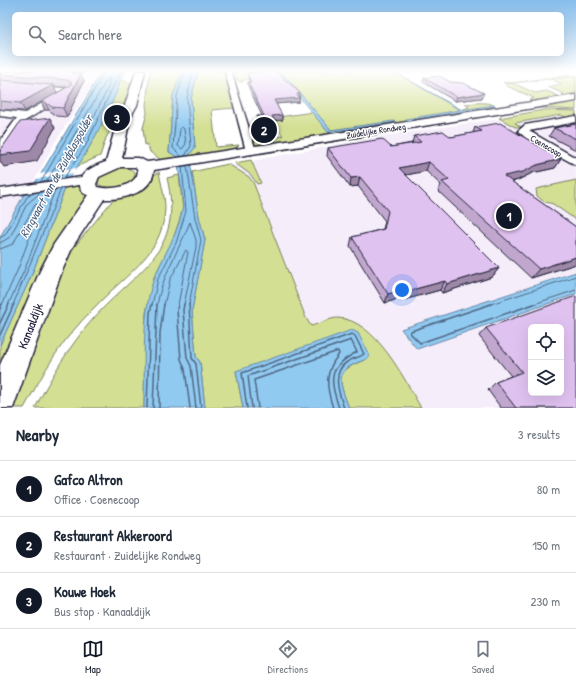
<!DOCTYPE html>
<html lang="en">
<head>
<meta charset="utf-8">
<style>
	:root { --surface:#fff; --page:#f2f2f3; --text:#1f2937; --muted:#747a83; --line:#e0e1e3; --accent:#111827 }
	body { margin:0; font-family:"Patrick Hand",sans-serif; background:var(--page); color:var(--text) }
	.controls { position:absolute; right:12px; bottom:12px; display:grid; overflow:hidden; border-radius:6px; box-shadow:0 4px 16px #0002 }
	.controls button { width:36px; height:36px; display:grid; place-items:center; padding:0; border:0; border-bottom:1px solid var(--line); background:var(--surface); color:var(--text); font:20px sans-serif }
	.you { position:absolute; left:402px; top:290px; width:14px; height:14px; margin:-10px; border:3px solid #fff; border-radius:50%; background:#1a73e8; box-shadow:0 0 0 6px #1a73e833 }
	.badge { display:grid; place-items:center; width:26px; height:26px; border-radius:50%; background:var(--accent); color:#fff; font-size:13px; font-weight:700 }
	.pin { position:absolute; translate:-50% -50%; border:2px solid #fff; box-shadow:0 1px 4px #0006 }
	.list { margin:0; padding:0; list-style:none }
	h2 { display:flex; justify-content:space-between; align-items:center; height:52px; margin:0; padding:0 16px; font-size:17px }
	h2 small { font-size:13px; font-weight:400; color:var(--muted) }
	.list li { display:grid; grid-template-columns:26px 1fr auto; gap:12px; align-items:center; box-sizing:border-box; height:56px; padding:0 16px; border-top:1px solid var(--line) }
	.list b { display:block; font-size:15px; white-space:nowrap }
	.list p { margin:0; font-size:13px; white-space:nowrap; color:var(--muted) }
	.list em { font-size:13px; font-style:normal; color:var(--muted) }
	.icon { flex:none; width:22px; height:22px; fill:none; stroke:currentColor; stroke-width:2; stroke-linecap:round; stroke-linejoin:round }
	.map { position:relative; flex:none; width:576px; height:408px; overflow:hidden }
	.search { position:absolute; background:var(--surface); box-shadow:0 4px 16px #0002; left:12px; right:12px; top:12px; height:44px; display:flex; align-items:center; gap:10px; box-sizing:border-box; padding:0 14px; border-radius:6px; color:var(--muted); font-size:15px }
	.sheet { height:220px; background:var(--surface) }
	nav { display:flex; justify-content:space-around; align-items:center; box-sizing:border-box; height:56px; border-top:1px solid var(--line); background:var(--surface); font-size:11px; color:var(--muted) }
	nav a { display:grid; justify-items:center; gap:2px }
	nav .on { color:var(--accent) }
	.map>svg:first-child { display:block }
</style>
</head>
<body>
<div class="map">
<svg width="576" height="408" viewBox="0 0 576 408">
	<rect width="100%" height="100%" fill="#fff"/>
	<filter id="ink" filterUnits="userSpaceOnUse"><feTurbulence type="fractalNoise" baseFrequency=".025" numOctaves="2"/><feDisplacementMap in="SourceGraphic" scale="8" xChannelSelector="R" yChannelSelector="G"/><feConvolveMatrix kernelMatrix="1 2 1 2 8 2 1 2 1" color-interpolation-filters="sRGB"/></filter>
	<g filter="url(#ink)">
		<g fill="#f6edfa" fill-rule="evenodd">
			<polygon points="0,71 102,71 55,142 0,244"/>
			<path d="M576,107V408H200L174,176L370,138ZM531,327H561V393H531Z"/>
		</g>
		<g fill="#d3df92" stroke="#7a8066">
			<polygon points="150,71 182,71 173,96 169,152 177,157 177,160 164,162 150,152 148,145 145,145 143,128 147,113 146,105"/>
			<polygon points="198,71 224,71 234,108 212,110 216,147 239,145 233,150 190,158 189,155 195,147 191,99"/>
			<polygon points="235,71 278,71 284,77 242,80 243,82 240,82 238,79 236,79 236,83 234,83 234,79 236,78"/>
			<path d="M281,71H393L460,110L408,121L494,107L461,110L469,107L465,104C476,103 491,100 499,109L255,145L251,143L247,126H255L250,127L255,141L274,140L273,137L283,136L271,118L313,112L328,132L330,133L396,122L331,130Z"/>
			<polygon points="566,75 576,77 573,77 576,78 576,93 566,95 576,94 576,96 571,97 562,95 564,94 548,87 562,84 551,79 570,77 512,83 506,83 515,84 535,93 547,91 563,98 534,102 529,100 534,98 507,86 503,82 512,83"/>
			<polygon points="120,80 134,83 122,110 118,112 113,120 115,121 106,138 100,156 76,167 89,147"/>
			<polygon points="570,101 576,101 576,110 542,108 513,112 510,111"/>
			<polygon points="544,110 576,111 576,117 568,118 561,115 515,123 521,127 515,127 499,118"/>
			<polygon points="365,135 369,136 260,154 265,151"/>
			<polygon points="251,160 261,183 257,184 251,175 235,163"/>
			<path d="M228,164L249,177L253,182L306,318L311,326C319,324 330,318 338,318C375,319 405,380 421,408H349C337,377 335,371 367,359L236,371L243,408H205L200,362L196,357L192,310L205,240L199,217L192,172Z"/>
			<path d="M126,167L135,172C136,187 110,190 99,185L98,182C100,171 116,167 126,167Z"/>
			<path d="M159,172C161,184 165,196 165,208C164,246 137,267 111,291C97,304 85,317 73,331C53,354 39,382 24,408H9L59,273L71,251L111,202Z"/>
			<path d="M179,175L183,210L172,242L154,277L146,313L144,408H35C52,376 69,346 93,319C136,270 185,253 167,178Z"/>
			<polygon points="576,180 576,220 553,204 543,201 537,196 536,189"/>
			<polygon points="76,185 82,188 90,197 0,374 0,345 32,274 66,186"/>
		</g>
		<g fill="#91caf0" stroke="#6587a8">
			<path d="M102,71H127L120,80C118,97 81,166 69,178L32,274L0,345V237L25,193L34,184L42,172Z"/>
			<path d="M182,71H198L191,99L195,148L189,155L199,217L205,240L192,310L196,357L200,362L205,408H144C145,371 142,332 149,296C155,266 176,242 182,211C185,199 178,172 177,157L169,152L173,96Z"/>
			<polygon points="278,71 281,71 331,130 393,121 396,122 328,132"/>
			<polygon points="393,71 462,110 493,105 495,106 407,121 406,119 460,110"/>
			<polygon points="576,272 576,294 417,349 401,329"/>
			<path d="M352,330L358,333L369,355L367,359C335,370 337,377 349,408H243L236,371Z"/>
		</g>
		<polygon fill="#fff" points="76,168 74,173 36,179 39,174"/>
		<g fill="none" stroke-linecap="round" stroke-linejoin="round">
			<g stroke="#4e6583" stroke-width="1">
				<polygon points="182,127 184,129 186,144 182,149 178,146 180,129"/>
				<polyline points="181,156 173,148 177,96 185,71"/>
				<polyline points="185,156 191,146 187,99 193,71"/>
				<polyline points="187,166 195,218 201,240 189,305"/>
				<polyline points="64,178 86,145 117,78 122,71"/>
				<polyline points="47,181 108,78 110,78 108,88 81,143 59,179"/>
				<polyline points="41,182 105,71"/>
				<polyline points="0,238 5,235 27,197 34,193"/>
				<polyline points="0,243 10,237 27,204 41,192"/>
				<polyline points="0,249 13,244 35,205 42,203 18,269 2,305"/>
				<polyline points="8,305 24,271 55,190"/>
				<polyline points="13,305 61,189"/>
				<polyline points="152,305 158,279 176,243 186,211 182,166"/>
				<path d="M157,305C162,276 179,250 190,222L196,240V247L184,305"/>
				<polyline points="164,305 170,280 186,250 188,252 178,305"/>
				<polyline points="488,305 576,276"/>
				<polyline points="531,305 576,290"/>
			</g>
			<g stroke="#4e6583" stroke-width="1.5">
				<polyline points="178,304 177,310 181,359 185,369 190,408"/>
				<polyline points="184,304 183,310 187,358 191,366 196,408"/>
				<polyline points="189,304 192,358 196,364 201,408"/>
				<polyline points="491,304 411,331 410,333 420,343 534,304"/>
				<polyline points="0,309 2,304"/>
				<polyline points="0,323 9,304"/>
				<polyline points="0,335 14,304"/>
				<polyline points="147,408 150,313 152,304"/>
				<polyline points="153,408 157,304"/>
				<polyline points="159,408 160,333 164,304"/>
				<path d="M247,408L242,373L352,334L355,336L364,354C359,358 352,358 347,362C331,372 339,394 344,408"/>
				<path d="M252,408L248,376L351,340L357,352C328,367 329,378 339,408"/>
				<path d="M258,408L254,380L338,351L339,354C324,372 326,387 333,408"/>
			</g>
			<defs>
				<g id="street">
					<polygon points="225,71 231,71 256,151 255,153 251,154 246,151"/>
					<polygon points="35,85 70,89 74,91 23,122 4,150 0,151 0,141 17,118 0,116 0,110 25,113 62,92 35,89"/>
					<polygon points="576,116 576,122 529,131 576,158 576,165 526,138 518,131 525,125"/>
					<polygon points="88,176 94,180 92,183 0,197 0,189"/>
				</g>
				<path id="secondary" d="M136,71H145L137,105L130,118L122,158H139L147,162L192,156L576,95V101L154,170C152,193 122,200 104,199L73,246L62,271L13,408H0V365L40,271L54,244L88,195C83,194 81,191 80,186C77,173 96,165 106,162L118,118L125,105ZM121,167H135L138,170L137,176C129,188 110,190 97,187L96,184L99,177Z"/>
			</defs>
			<use href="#street" stroke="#22223b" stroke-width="3"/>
			<use href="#secondary" stroke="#22223b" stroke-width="3"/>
			<use href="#street" fill="#fff" fill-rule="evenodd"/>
			<use href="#secondary" fill="#fff" fill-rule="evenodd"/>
		</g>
		<g fill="#c1a7ce" stroke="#22223b" fill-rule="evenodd">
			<path d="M0,71L81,74L84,81L67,117L56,116L49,110H45L41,102L25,111L0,109ZM54,86L62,87H67L57,93Z"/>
			<polygon points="247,73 300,93 299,102 276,104 283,120 274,121 277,132 265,141 257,121 257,116 262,116 248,86 248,82 250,82 248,77"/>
			<polygon points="424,78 482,98 455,101 423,82"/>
			<polygon points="576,124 576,150 549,136 554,128"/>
			<polygon points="475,127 561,159 555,168 532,173 518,180 512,182 576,227 576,264 531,278 438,191 441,185 426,171 406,175 499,268 492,277 442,293 440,290 400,301 398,299 385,303 350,246 352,237 383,229 385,221 358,186 350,187 327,156 328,148 391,147 412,143 414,136 451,137 473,133"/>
			<polygon points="486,328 576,408 501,408 488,390 496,382 511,376 479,336"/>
		</g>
		<g fill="#9d88a8" stroke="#22223b">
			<polygon points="73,71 86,71 81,74 84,81 67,117 63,108 79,78 72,73"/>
			<polygon points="53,85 57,93 45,102 49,110 45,110 41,102 25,111 20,103"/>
			<polygon points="300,93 299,102 274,104 274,100"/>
			<polygon points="484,93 482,98 455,101 457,97"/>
			<polygon points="282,115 283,120 272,121 272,116"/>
			<polygon points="50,118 55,128 37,161 4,167 0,161 0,155"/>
			<polygon points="277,127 277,132 265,141 265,136"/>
			<polygon points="561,159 555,168 532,173 518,180 499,185 504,176 537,165"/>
			<polygon points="429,162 426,171 396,177 399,168"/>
			<polygon points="360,177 358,186 350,187 351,178"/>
			<polygon points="576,257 576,264 531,278 539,269"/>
			<polygon points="499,268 492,277 442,293 447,284"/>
			<polygon points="445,281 440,290 400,301 404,292"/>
			<polygon points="402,290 398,299 385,303 388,294"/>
		</g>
		<g fill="#e0c2f0" stroke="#22223b" fill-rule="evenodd">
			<polygon points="0,71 76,71 72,73 81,74 63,108 52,107 45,102 41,102 71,85 71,82 67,80 0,74"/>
			<polygon points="273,71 276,71 300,93 297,94 299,98 274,100 282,115 272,116 277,127 265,136 257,116 264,116 248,82 251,82 247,73"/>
			<polygon points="440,76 450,82 463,83 484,93 457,97 424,78"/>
			<polygon points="0,80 53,85 20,103 0,101"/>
			<polygon points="50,118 30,151 0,155 0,151 20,122"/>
			<polygon points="500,123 561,159 537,165 523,172 504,176 576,227 576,257 539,269 442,182 449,180 429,162 399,168 499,268 447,284 445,281 404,292 402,290 388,294 352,237 384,229 388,211 360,177 351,178 328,148 382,139 391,147 421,142 414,136 443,131 451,137 482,131 475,127"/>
			<polygon points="576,124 576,139 554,128"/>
			<path d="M576,296V408H516L496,382L522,372L486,328ZM531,327H561V393H531Z"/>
		</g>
	</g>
	<linearGradient id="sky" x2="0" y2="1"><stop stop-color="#85bdeb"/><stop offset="0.55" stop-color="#fff"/><stop offset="1" stop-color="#fff" stop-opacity="0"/></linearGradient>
	<rect width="576" height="128" fill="url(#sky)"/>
	<g text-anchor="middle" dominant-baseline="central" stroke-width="3" stroke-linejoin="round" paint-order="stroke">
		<g font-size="9" fill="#22223b" stroke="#fff">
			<text transform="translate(376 131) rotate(-9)">Zuidelijke Rondweg</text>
			<text transform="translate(546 146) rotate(30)">Coenecoop</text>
		</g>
		<g font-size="12" font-style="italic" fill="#495d7a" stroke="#fff">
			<text transform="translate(56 176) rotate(-61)">Ringvaart van de Zuidplaspolder</text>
		</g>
		<g font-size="13" fill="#22223b" stroke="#fff">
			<text transform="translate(30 326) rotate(-69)">Kanaaldijk</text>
		</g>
	</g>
</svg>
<div class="controls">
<button><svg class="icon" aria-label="locate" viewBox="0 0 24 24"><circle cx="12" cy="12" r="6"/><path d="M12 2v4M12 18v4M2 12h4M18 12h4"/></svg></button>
<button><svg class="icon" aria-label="layers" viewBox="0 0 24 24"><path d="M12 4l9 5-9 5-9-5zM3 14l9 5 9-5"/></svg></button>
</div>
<div class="you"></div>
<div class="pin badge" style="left:509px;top:216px">1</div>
<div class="pin badge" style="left:264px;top:130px">2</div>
<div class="pin badge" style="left:117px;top:118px">3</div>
<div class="search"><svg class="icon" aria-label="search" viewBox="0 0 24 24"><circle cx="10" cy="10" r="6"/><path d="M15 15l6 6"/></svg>Search here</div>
</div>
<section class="sheet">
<h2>Nearby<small>3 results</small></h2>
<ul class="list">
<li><span class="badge">1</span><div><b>Gafco Altron</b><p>Office · Coenecoop</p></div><em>80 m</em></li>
<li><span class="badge">2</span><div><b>Restaurant Akkeroord</b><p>Restaurant · Zuidelijke Rondweg</p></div><em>150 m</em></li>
<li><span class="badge">3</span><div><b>Kouwe Hoek</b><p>Bus stop · Kanaaldijk</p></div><em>230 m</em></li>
</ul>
</section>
<nav>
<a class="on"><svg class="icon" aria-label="map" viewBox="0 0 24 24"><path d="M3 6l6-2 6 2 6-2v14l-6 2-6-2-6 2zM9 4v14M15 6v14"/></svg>Map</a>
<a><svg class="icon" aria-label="directions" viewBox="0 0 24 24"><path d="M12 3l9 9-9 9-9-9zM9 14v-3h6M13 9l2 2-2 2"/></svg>Directions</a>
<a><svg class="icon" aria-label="saved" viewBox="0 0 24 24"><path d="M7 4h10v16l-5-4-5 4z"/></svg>Saved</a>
</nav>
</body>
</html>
